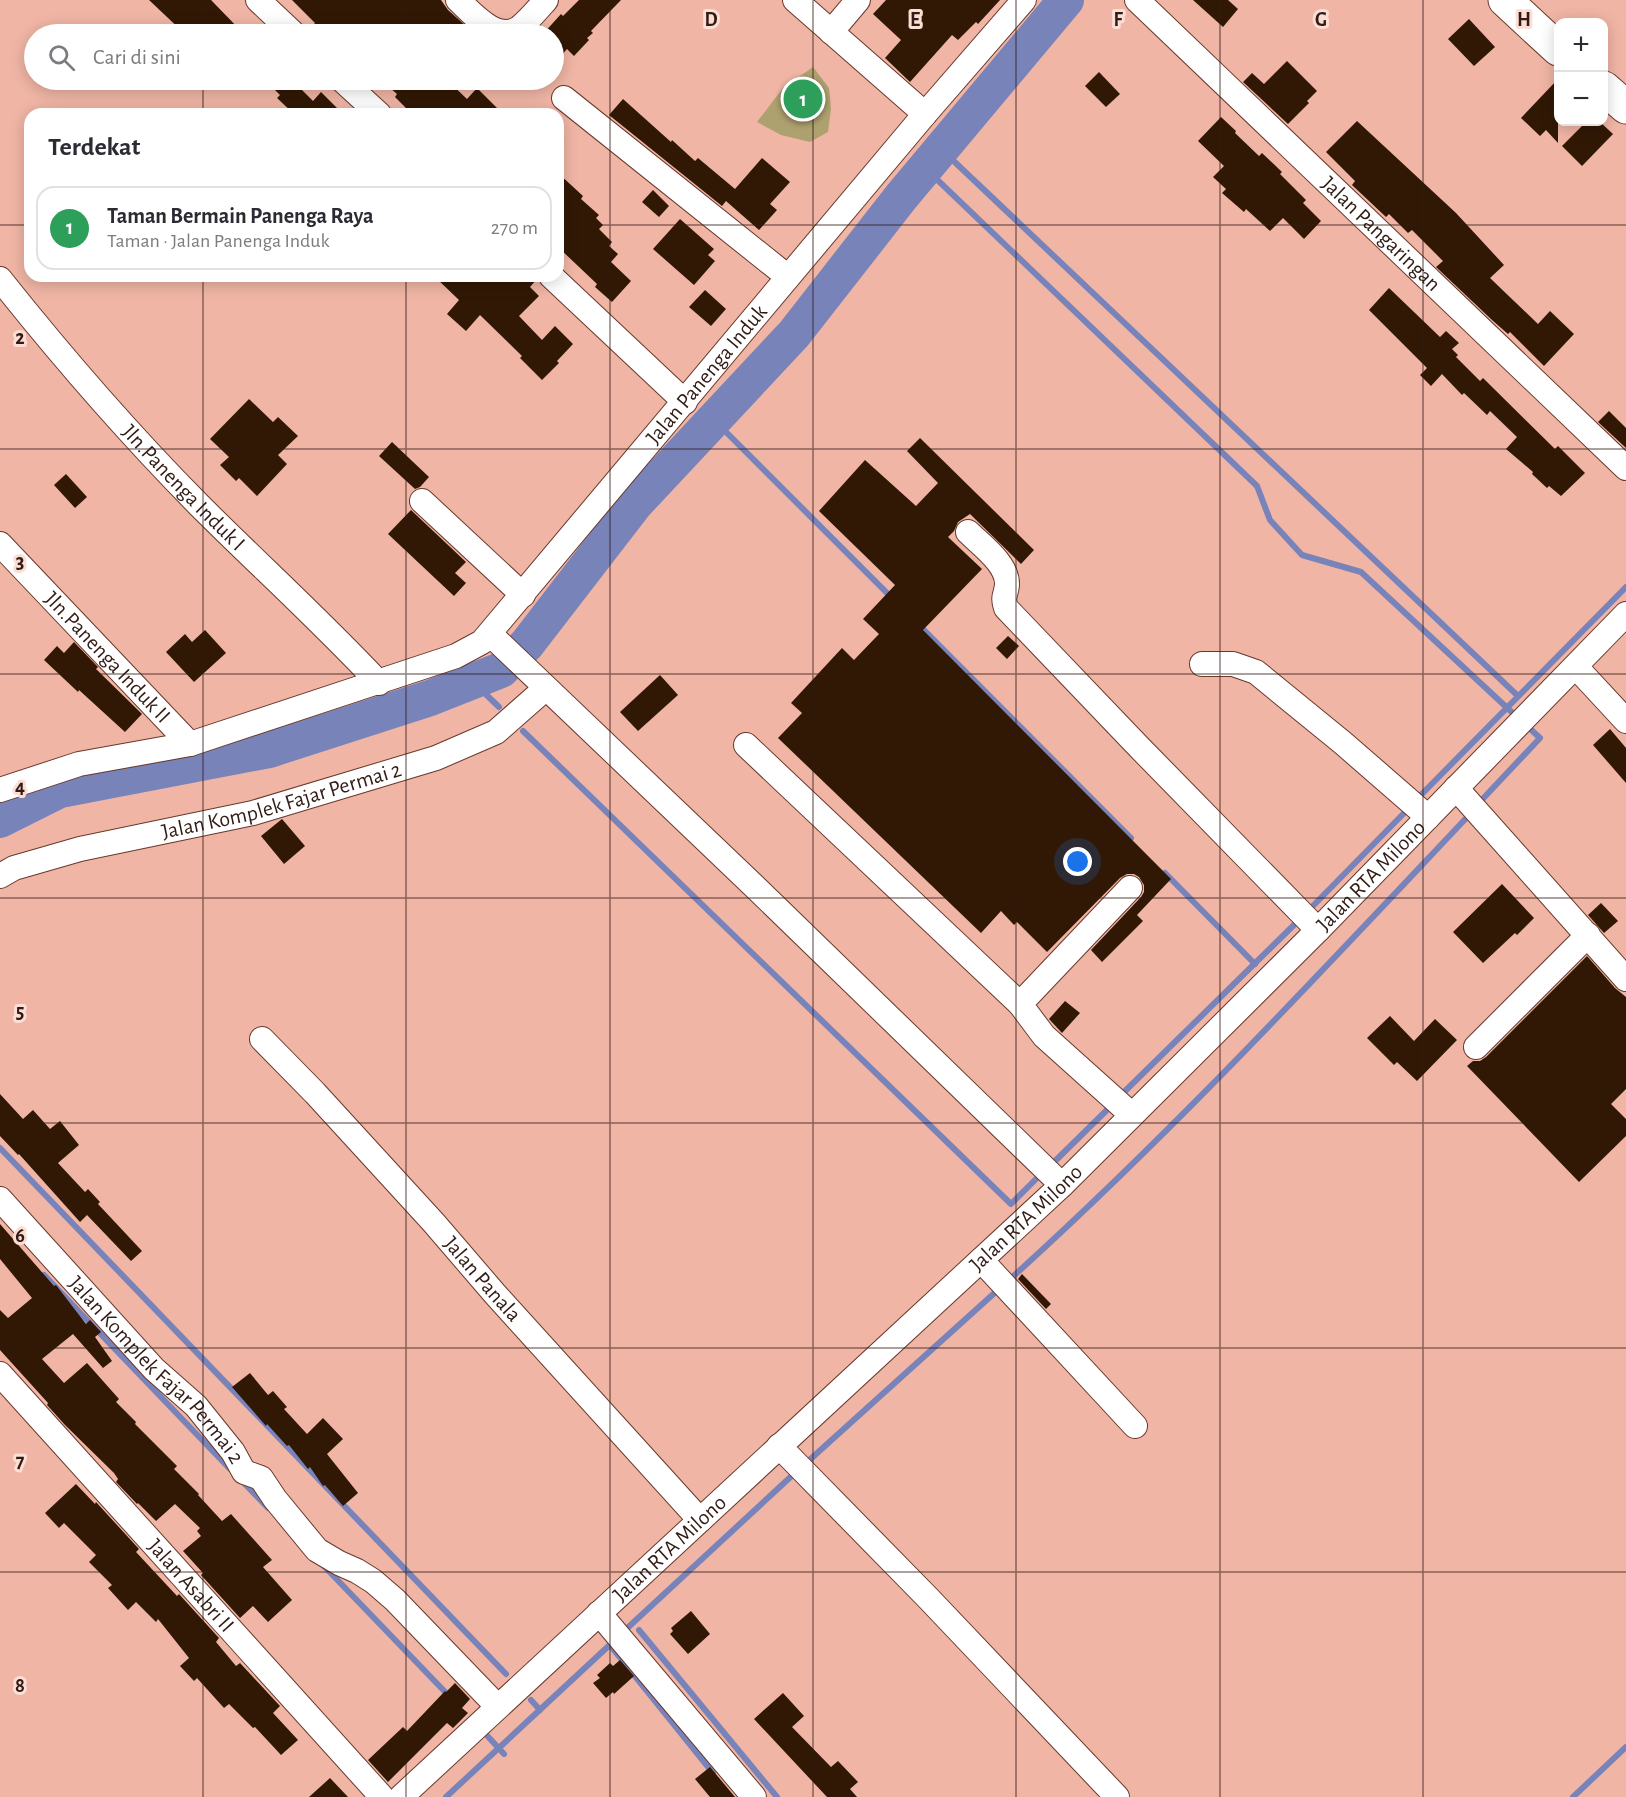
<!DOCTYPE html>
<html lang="id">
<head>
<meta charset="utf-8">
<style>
	:root { --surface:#fff; --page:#f2f2f3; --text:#2b2b33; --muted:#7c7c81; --line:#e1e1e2; --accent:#ea580c }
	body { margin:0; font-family:"Alegreya Sans",sans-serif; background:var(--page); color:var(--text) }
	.controls { position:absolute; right:18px; top:18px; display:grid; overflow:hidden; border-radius:12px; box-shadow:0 3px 15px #0003 }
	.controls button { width:54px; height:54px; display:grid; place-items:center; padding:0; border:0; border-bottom:2px solid var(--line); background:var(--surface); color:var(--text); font:30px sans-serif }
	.you { position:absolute; left:1078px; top:862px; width:21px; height:21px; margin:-15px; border:4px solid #fff; border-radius:50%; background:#1a73e8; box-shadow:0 0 0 9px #1a73e833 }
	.badge { display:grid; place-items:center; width:39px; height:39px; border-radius:50%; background:var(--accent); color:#fff; font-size:20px; font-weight:700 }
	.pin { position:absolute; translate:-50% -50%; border:3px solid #fff; box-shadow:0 2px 6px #0006 }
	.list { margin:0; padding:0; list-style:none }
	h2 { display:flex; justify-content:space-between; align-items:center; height:78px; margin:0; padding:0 24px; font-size:26px }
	h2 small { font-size:20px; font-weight:400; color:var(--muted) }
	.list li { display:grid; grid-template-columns:39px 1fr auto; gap:18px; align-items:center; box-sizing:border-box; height:84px; margin:0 12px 12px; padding:0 12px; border:2px solid var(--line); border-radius:18px }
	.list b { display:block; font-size:22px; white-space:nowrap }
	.list p { margin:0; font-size:20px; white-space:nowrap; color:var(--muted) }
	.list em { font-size:20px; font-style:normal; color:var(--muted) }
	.icon { flex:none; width:33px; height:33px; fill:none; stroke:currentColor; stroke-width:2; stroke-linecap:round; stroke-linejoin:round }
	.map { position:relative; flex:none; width:1626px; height:1797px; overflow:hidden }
	.search { position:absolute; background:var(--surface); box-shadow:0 3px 15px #0003; left:24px; top:24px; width:540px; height:66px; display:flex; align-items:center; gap:15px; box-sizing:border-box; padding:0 21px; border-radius:33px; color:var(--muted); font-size:22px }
	.panel { position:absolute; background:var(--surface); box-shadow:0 3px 15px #0003; left:24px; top:108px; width:540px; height:174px; border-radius:18px }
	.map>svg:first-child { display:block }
</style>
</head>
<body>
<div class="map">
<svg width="1626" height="1797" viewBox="0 0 1626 1797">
	<rect width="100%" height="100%" fill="#f0b5a5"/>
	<polygon fill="#aea170" points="813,67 829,88 831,109 828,132 810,142 781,135 757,122 783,88"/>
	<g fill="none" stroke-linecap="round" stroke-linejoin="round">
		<g stroke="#7883ba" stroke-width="6">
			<polyline points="941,149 1518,696"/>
			<polyline points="925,168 1257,486 1270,520 1302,555 1361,572 1517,717"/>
			<polyline points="714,420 892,598"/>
			<polyline points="918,624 1131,838"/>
			<polyline points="527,644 640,485 755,360 861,240 974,96 1055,0"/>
			<polyline points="472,681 499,707"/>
			<polyline points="523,731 1011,1204 1041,1174"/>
			<polyline points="1416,800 1626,587"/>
			<polyline points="1477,805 1540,738 1525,724"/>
			<polyline points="1165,873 1255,964"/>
			<polyline points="1307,912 1409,808"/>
			<polyline points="1119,1097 1300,919"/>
			<polyline points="0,1148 506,1674"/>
			<polyline points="1049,1167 1112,1105"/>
			<polyline points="44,1275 230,1469"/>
			<path d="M1008,1281C1171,1134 1320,973 1471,813"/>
			<polyline points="805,1464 1000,1288"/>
			<polyline points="242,1481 268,1508"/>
			<polyline points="323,1565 449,1696"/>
			<polyline points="639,1630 777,1797"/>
			<polyline points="622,1633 797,1471"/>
			<polyline points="610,1645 713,1773"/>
			<polyline points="531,1700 540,1710"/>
			<polyline points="481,1729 504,1754"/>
			<polyline points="446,1797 615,1640"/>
			<polyline points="1573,1797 1626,1747"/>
		</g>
		<polyline stroke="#7883ba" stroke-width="36" points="0,820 60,790 269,750 430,698 501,670 527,644 635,504 794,334 901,197 1066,0"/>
	</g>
	<g fill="#311805">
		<polygon points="149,0 211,0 244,34 185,34"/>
		<polygon points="292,0 441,0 448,10 475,34 308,34 308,31 315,23"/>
		<polygon points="579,0 621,0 591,31 593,33 587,38 589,40 574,56 567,49 554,64 554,34 543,34 561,14 563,16"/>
		<polygon points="886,0 1000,0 978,24 976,22 958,40 952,35 910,82 885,58 901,40 873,14"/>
		<polygon points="1193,0 1228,0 1238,9 1223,27"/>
		<polygon points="1469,19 1495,47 1474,66 1448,39"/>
		<polygon points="1287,61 1317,91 1307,101 1309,103 1288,124 1243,82 1252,73 1264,84"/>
		<polygon points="1099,72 1120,94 1106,107 1085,86"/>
		<polygon points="1558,79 1558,143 1546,130 1540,136 1521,118"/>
		<polygon points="265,80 292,80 313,101 321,92 343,114 294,114 277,98 280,95"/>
		<polygon points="381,80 432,80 440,88 447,80 467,99 477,88 503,114 412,114 395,97 397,94"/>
		<polygon points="623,99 671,142 672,140 695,161 698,158 735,189 762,158 790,182 770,204 777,210 759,230 726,201 722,206 609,115"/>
		<polygon points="1221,117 1236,131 1235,133 1259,156 1262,153 1282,172 1280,174 1306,200 1303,203 1321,221 1304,239 1283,218 1270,231 1246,209 1244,212 1222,193 1226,189 1213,177 1224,166 1198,141"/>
		<polygon points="1357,121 1456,213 1504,265 1490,278 1538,324 1550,311 1574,334 1544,366 1510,332 1508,334 1492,320 1436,267 1443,261 1412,230 1408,233 1389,214 1386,217 1352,185 1355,181 1326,152"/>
		<polygon points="1586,122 1600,122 1613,134 1582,166 1562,146"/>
		<polygon points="558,173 583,196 581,199 599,215 596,218 603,225 599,229 612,242 609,246 618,254 611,262 631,281 612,302 595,287 597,284 558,247"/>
		<polygon points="653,190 669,206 659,217 642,202"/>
		<polygon points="680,219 714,249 708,255 715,261 694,285 653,249"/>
		<polygon points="434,276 537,276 537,279 530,287 539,296 519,316 542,340 555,326 573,344 557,361 559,363 542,380 520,358 522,356 480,315 466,331 447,314 459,300"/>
		<polygon points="1389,288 1440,337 1446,331 1459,343 1452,349 1458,355 1456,357 1480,381 1483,378 1555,449 1558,446 1585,473 1561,496 1549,486 1547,488 1532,474 1533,472 1506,449 1517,437 1490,411 1487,415 1464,393 1462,395 1442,374 1431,386 1420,375 1427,368 1369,310"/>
		<polygon points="705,290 726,309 711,326 689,307"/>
		<polygon points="249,399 273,422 278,417 298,436 278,455 287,464 257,496 239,478 236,481 220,465 229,457 210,439"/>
		<polygon points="1609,411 1626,428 1626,448 1598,422"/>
		<polygon points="920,438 1034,550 1021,564 970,514 958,522 954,531 948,537 982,569 923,630 1171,879 1137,915 1143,921 1102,962 1091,950 1141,897 1144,892 1144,885 1139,877 1134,874 1127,874 1120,878 1047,952 1017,922 1014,925 1001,911 981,933 778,738 802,713 791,703 842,648 854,660 879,634 863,619 895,585 819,511 865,460 916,506 938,483 907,451"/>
		<polygon points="392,442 429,477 420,487 415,489 379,456"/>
		<polygon points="66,474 87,497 75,508 54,485"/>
		<polygon points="411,510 466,562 455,573 466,583 454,596 388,534"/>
		<polygon points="205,630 226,653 194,682 166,652 185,634 192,642"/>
		<polygon points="1008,636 1019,646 1007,659 996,648"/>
		<polygon points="74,642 98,667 96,669 142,714 125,732 79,690 78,692 44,660 57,646 64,653"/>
		<polygon points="660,675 678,695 638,731 620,712"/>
		<polygon points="1610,729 1626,748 1626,783 1593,745"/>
		<polygon points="282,819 305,846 284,864 261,836"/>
		<polygon points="1502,884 1534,918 1517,935 1515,933 1483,963 1453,932"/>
		<polygon points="1601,903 1618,921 1604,933 1588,915"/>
		<polygon points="1587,956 1615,988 1626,997 1626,1089 1611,1104 1626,1119 1626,1136 1579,1182 1467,1066 1473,1061 1480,1061 1486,1057"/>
		<polygon points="1065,1001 1080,1013 1062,1033 1049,1019"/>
		<polygon points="1390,1016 1414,1041 1435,1019 1457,1040 1417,1081 1397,1062 1394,1065 1367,1038"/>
		<polygon points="0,1094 23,1119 33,1110 50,1129 60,1121 79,1145 58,1163 85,1192 88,1189 100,1202 98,1204 142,1251 131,1261 87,1215 80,1222 19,1154 18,1155 0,1136"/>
		<polygon points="0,1224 54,1286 56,1285 86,1324 90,1320 101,1332 95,1337 112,1361 103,1368 73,1334 42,1359 64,1383 87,1363 119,1399 116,1402 136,1422 135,1424 177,1466 174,1469 199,1494 198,1495 222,1521 231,1514 272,1560 263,1567 292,1600 268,1622 253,1606 240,1618 201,1575 203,1573 183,1551 201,1536 197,1531 200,1528 175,1504 156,1521 138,1503 137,1504 116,1482 118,1479 114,1473 65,1425 47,1405 48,1403 0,1350 0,1310 8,1318 32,1298 0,1259"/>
		<polygon points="1022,1274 1051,1304 1046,1309 1018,1279"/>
		<polygon points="250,1373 268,1395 273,1391 287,1407 284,1409 307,1434 323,1418 343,1439 327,1454 358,1493 343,1506 325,1485 323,1486 310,1467 308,1469 289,1445 287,1446 267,1424 266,1426 232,1387"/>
		<polygon points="76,1484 95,1504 96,1502 139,1549 136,1552 177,1596 179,1594 219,1638 216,1642 236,1666 240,1663 280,1706 273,1713 298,1740 281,1755 255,1727 253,1728 229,1704 224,1708 197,1678 194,1681 180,1666 189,1658 158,1619 156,1622 136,1602 128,1610 108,1588 112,1585 89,1562 96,1555 64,1523 59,1528 45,1513"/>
		<polygon points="691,1611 710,1634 688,1654 670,1634 673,1631 671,1628"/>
		<polygon points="620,1660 634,1676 614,1694 613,1692 606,1698 593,1683 600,1678 597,1675 610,1663 613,1666"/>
		<polygon points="455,1683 470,1699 462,1708 468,1713 453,1728 447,1723 388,1782 368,1760 403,1727 407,1731 445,1691 446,1692"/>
		<polygon points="783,1693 804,1716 792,1727 831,1767 838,1761 858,1782 850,1789 857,1797 827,1797 754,1719"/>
		<polygon points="710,1767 735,1797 710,1797 695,1779"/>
		<polygon points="330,1778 348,1797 309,1797"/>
	</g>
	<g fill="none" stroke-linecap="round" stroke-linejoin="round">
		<defs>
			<g id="minor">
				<polyline points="258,0 294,34"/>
				<path d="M458,0C472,13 497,43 519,28C529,20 538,9 546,0"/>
				<polyline points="795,0 925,114"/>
				<path id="s1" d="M1137,0L1626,468"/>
				<polyline points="831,32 858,0"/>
				<polyline points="342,80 379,114"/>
				<polyline points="564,98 788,277"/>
				<polyline points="551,276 685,402"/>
				<path id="s2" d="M0,279C62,357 128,433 198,504C258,564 321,621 379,683"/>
				<polyline points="422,501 523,595"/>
				<path d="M968,532C981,545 1008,564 1007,585C1006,595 1002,596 1006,608L1138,746L1318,930"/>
				<path id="s3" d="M0,544L190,744"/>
				<polyline points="490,634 754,886 1062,1185"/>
				<polyline points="1202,664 1233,664 1256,672 1343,743 1428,817"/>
				<polyline points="1576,667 1626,721"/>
				<polyline points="746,745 1020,1004"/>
				<polyline points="1456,788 1626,979"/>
				<path id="s4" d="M0,790L79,764L190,744L456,656L482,642L925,114L1024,0"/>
				<path id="s5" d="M0,876L14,868L80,849L253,813L436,758L496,732L546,688"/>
				<polyline points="1130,888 1020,1004 1044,1036 1132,1115"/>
				<path id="s6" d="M262,1039L315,1093L434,1223L495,1294L700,1520"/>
				<polyline points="1476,1047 1588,935"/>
				<path id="s7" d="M0,1199L154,1369L196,1406L233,1452L244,1472L261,1478L275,1499L317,1550L339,1563L357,1571L373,1581L395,1600L497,1706"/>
				<polyline points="981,1260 1135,1426"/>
				<path id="s8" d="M0,1374L382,1797"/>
				<polyline points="779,1446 929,1599 1117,1797"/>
				<polyline points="599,1613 754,1797"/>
				<path id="s9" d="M401,1797L1062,1185L1318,930L1626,614"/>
			</g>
			<g id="highway">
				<polyline points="1505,0 1558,49"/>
				<polyline points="1604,88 1626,107"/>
			</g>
		</defs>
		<use href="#minor" stroke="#68382b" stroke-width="26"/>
		<use href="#highway" stroke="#68382b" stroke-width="35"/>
		<use href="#minor" stroke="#fff" stroke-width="24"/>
		<use href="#highway" stroke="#fff" stroke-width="33"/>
	</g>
	<path fill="none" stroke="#311b15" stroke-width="1.5" stroke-opacity="0.55" d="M203,0V34M406,0V34M610,0V1797M813,0V1797M1016,0V1797M1220,0V1797M1423,0V1797M203,80V114M406,80V114M0,225H30M558,225H1626M203,276V1797M406,276V1797M0,449H1626M0,674H1626M0,898H1626M0,1123H1626M0,1348H1626M0,1572H1626"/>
	<g text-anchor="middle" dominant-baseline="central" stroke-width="6" stroke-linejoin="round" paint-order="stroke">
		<g font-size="22" fill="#311b15" stroke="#fdded5">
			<text stroke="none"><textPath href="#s1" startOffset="338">Jalan Pangaringan</textPath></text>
			<text stroke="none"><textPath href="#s4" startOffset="855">Jalan Panenga Induk</textPath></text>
			<text stroke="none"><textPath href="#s2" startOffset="278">Jln.Panenga Induk I</textPath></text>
			<text stroke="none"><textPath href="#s3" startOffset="156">Jln.Panenga Induk II</textPath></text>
			<text stroke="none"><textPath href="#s5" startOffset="292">Jalan Komplek Fajar Permai 2</textPath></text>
			<text stroke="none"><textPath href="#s9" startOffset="1338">Jalan RTA Milono</textPath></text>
			<text stroke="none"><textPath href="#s9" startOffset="852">Jalan RTA Milono</textPath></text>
			<text stroke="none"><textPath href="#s6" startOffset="326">Jalan Panala</textPath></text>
			<text stroke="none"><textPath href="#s7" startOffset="232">Jalan Komplek Fajar Permai 2</textPath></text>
			<text stroke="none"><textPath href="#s9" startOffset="366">Jalan RTA Milono</textPath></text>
			<text stroke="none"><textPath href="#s8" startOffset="285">Jalan Asabri II</textPath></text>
		</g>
	</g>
	<g font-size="20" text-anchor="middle" font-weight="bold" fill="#311b15" stroke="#fdded5" stroke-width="6" stroke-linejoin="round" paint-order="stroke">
		<text x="711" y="26">D</text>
		<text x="915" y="26">E</text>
		<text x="1118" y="26">F</text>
		<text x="1321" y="26">G</text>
		<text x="1524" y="26">H</text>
		<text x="20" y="344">2</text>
		<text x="20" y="568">3</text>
		<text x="20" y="793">4</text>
		<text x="20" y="1018">5</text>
		<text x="20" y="1242">6</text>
		<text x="20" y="1467">7</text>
		<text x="20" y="1692">8</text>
	</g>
</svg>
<div class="controls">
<button>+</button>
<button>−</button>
</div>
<div class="you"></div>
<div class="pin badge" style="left:803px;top:99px;background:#2e9e5b">1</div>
<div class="search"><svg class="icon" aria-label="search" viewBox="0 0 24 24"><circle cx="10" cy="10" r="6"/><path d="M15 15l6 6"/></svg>Cari di sini</div>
<section class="panel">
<h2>Terdekat<small></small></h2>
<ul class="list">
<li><span class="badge" style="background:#2e9e5b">1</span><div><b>Taman Bermain Panenga Raya</b><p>Taman · Jalan Panenga Induk</p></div><em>270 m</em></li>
</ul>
</section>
</div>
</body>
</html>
